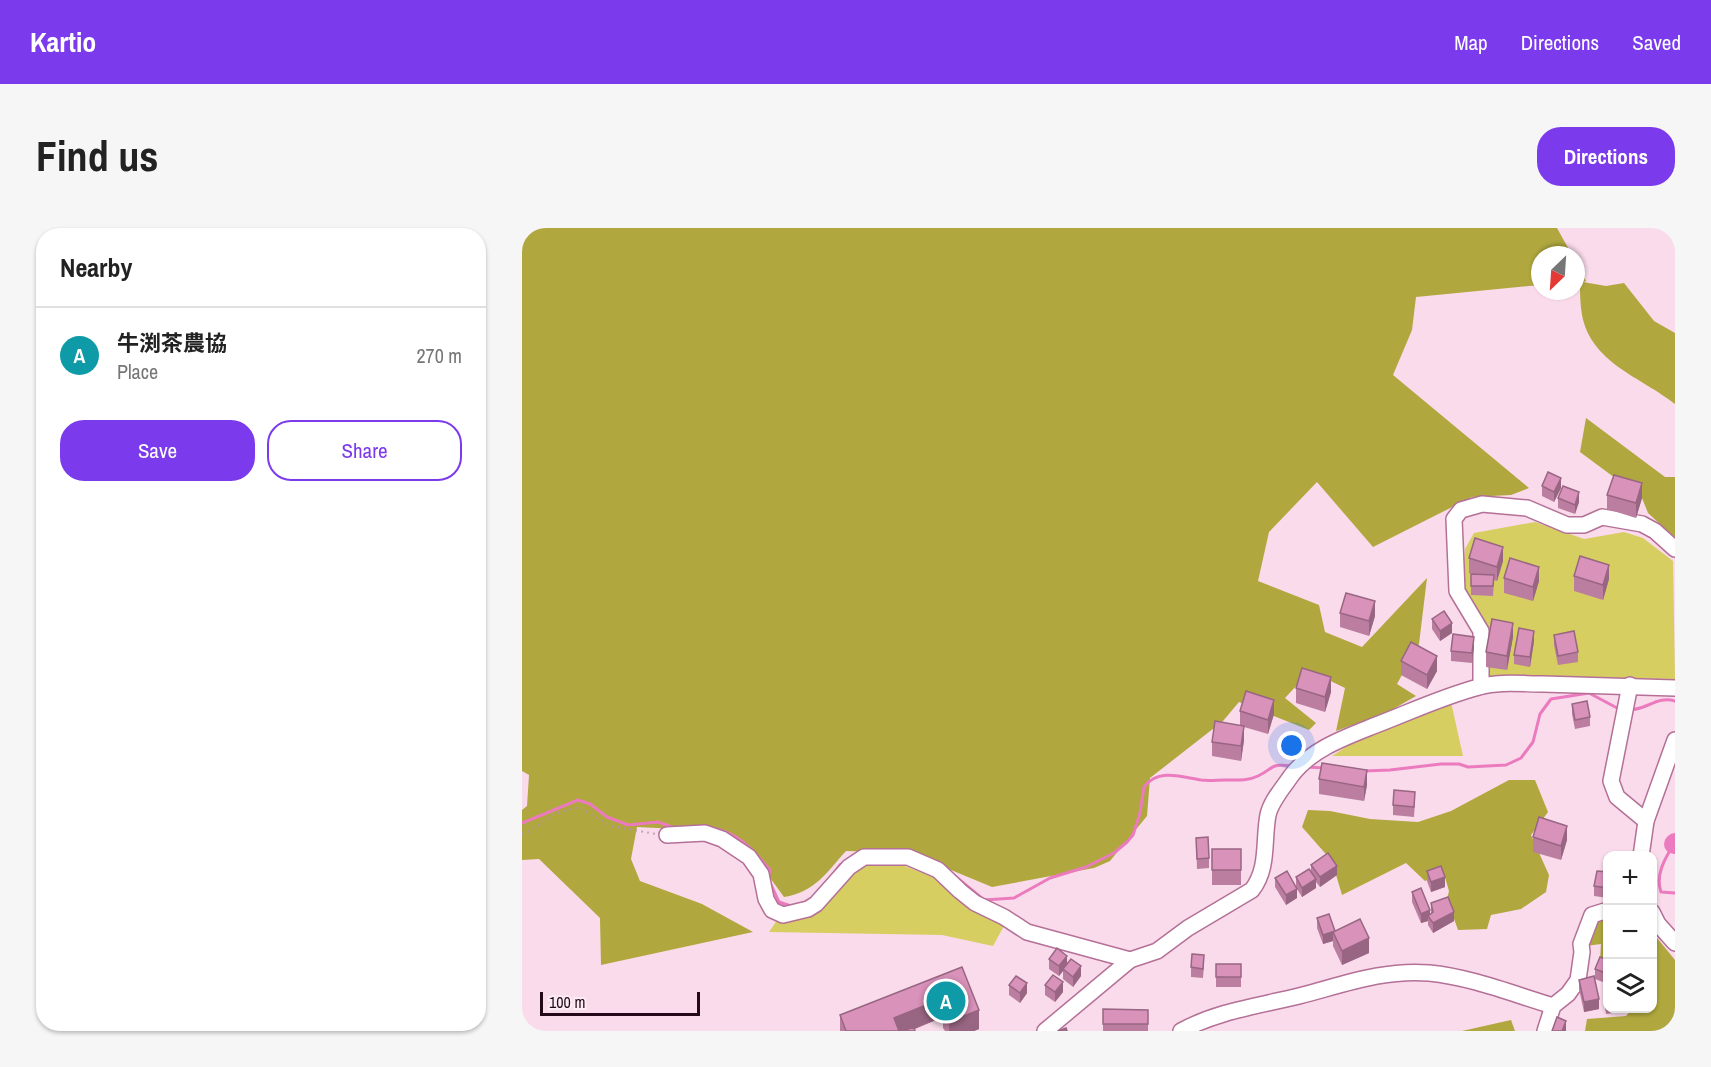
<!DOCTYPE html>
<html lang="en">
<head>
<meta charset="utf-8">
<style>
	:root { --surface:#fff; --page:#f6f6f6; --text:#222; --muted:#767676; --line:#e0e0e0; --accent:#7c3aed }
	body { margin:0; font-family:"Archivo Narrow","Noto Sans JP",sans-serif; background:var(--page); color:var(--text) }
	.controls { position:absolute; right:18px; bottom:18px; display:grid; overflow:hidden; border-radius:12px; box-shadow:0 2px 4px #0004 }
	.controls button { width:54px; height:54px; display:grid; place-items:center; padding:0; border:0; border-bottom:2px solid var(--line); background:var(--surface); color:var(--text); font:30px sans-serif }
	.compass { position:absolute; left:1009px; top:18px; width:54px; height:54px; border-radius:50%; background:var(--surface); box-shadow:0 2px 4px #0004; rotate:205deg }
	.scale { position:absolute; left:18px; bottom:15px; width:160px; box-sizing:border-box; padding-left:6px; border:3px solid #230919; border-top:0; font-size:16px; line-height:21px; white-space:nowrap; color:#230919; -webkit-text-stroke:4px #fcedf5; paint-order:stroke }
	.you { position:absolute; left:770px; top:518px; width:21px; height:21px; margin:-15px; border:4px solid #fff; border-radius:50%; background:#1a73e8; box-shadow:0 0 0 9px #1a73e833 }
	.badge { display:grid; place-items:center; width:39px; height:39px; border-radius:50%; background:var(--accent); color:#fff; font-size:20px; font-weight:700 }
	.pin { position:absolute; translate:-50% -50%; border:3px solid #fff; box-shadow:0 2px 6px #0006 }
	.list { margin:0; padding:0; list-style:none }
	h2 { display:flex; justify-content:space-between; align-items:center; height:78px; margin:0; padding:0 24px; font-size:26px }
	h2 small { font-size:20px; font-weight:400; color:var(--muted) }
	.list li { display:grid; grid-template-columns:39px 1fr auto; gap:18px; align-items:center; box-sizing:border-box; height:96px; padding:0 24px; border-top:2px solid var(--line) }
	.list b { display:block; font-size:22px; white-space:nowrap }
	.list p { margin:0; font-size:20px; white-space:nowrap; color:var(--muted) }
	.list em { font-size:20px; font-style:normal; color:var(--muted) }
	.actions { display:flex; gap:12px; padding:18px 24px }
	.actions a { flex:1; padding:14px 0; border:2px solid var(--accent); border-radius:24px; text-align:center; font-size:21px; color:var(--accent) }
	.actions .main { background:var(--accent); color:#fff }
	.icon { flex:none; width:33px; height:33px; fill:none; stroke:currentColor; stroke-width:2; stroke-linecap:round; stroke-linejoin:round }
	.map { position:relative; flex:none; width:1153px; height:803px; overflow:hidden; border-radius:24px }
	header { display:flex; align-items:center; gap:36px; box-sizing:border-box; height:84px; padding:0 30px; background:var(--accent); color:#fff }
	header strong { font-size:28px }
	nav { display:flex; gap:33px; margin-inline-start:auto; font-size:21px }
	.intro { display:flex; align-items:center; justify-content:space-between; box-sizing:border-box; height:144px; padding:0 36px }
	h1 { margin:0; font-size:42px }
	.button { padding:15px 27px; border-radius:24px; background:var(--accent); color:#fff; font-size:21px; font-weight:700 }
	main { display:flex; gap:36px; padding:0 36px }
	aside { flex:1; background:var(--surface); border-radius:24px; box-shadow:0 2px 4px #0004 }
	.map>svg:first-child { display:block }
</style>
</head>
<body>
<header>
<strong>Kartio</strong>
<nav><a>Map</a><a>Directions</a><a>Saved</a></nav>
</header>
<div class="intro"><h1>Find us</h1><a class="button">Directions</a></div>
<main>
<aside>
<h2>Nearby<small></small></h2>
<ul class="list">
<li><span class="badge" style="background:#0f9aa8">A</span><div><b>牛渕茶農協</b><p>Place</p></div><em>270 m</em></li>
</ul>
<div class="actions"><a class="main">Save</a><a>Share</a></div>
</aside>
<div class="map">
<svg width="1153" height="803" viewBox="0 0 1153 803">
	<rect width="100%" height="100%" fill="#f9dbeb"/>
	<g fill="#d6ce61">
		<polygon points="1013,294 1062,311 1102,304 1121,310 1151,333 1153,451 965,448 966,400 940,363 943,321 952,305"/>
		<polygon points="929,474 941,528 810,528 839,509"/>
		<polygon points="337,635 375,635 414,650 483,696 471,718 420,707 247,704 256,691 291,686"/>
	</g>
	<g fill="#b0a83e">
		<path d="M0,0H1035L1050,27H1018V57L894,69L890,102L871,147L1007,260L989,267L950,269L851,319L795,254L747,304L736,353L797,377L803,404L840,419L905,350L897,416L875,456L894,468L866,484L814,503L823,460L788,443L763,470L794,495L787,502L717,474L701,493L628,550L625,588L588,633L572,640L470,659L388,625L324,623C304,645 293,664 262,669L233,629L197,603L115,599L109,631L118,653L180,676L231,704L79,737L78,690L17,631L0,632V582L5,578L7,547L0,543Z"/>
		<path d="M1054,34L1064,53L1061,54L1084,58L1102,55L1132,93L1153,105V176C1119,149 1069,135 1060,87C1058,76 1058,65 1058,54H1054Z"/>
		<polygon points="1064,190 1143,249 1153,249 1153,310 1126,285 1120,270 1058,224"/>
		<polygon points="987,552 1013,552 1026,584 1009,607 1027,647 1024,664 999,681 969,687 965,701 936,702 925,671 927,663 922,646 903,653 884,635 820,667 810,633 780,599 786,582 808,583 848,591 896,594 929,583"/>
		<polygon points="1085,684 1085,738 1078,734 1079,716 1064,718 1066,695"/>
		<polygon points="1131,705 1153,732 1153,800 1141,803 1063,803 1065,791 1104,788 1110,781 1130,780"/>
		<polygon points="989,792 993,803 940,803"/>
	</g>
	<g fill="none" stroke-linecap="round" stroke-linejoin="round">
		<g stroke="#eb7bbe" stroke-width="3">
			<path d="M1106,482C1123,483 1136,467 1153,473"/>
			<polyline points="785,539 803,540"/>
			<polyline points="842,543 868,542 919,536 937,536 946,539 984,537 999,530 1011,514 1018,486 1029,471 1067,465 1097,481"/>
			<polyline points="0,595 56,572 68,576 85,589 106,597 136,594 150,599"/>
			<path d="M189,600C215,603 232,623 248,642L246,650L257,674L269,678"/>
			<path d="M1152,616C1143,630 1133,647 1139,664L1153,665"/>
			<polyline points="344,622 361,622"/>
			<path d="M428,644L462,672L492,670L528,650L564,639L592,625L605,614L611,607L618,585L622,559C636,540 660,549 679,552C687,553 695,552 703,552C714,552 726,553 736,548C753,540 747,535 770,538"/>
			<polyline points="309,649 318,637 332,627"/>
		</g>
		<polyline stroke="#eb7bbe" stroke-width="20" points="1152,616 1153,615"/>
		<defs>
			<g id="minor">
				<polyline points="1108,457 1089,553 1095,569 1124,593"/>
				<polyline points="959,458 959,403 935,363 932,291 939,282 960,276 1005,280 1045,297 1062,297 1080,289 1120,296 1133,303 1153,321"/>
				<polyline points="145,607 183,605 200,611 227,629 239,646 244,671 250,682 261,687 286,681 294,676 327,639 342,629 386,629 416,642 438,663 453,675 482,689 505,704 608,732"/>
				<polyline points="1119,628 1124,593 1153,512"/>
				<polyline points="1130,684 1136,696 1153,715"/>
				<path d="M523,803L608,732L635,723L666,700L730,662C747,640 741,613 746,587C749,573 761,560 769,548C789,521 824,509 854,497C888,484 922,468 957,459C977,453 1000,456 1021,456C1065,457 1109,459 1153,460"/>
				<path d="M659,803C696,783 736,778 777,768C820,757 862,741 907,745C949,749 991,766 1031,778"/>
				<polyline points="1023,803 1031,778 1046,766 1056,752 1060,724 1059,716 1070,687 1086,682"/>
			</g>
		</defs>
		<use href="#minor" stroke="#b47097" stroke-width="18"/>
		<polyline stroke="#b396a6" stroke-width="2" stroke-dasharray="1.5 4.5" stroke-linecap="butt" points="0,606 6,604 34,585 57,579 89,598 134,606"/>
		<use href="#minor" stroke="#fff" stroke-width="15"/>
	</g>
	<g fill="#bb7ea0">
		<polygon points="1020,258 1039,260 1032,274 1020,268"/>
		<polygon points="1085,267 1120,270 1114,290 1085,281"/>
		<polygon points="1036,270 1057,274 1053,286 1036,280"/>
		<polygon points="947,330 981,333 975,353 972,352 971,368 949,367 949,346 951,346 947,345"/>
		<polygon points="1052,348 1087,351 1081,372 1052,363"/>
		<polygon points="982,350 1017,353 1011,373 982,365"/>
		<polygon points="818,385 853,388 847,408 818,399"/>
		<polygon points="910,391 930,405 918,413 910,401"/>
		<polygon points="1032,407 1056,424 1056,434 1036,437 1032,417"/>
		<polygon points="991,409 985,442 964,439 964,424"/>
		<polygon points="1012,413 1008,439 992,436 992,427"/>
		<polygon points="952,419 950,435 929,433 929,423"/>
		<polygon points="879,433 915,443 905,461 879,447"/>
		<polygon points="774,460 809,464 803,484 774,475"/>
		<polygon points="1050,476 1068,489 1068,498 1053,501 1050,486"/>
		<polygon points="718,483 752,486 746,506 722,499 722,512 719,533 690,528 690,514 718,497"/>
		<polygon points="797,551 845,557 842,573 797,566"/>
		<polygon points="893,574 892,589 871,587 871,577"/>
		<polygon points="1011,609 1045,612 1039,632 1011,624"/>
		<polygon points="674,610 687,630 687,640 675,641"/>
		<rect x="690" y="621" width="29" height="36"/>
		<polygon points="789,637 815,647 798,659 794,654 794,660 780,669 775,661 775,670 764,677 753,659 753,650 774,658 774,649 789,643"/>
		<polygon points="905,643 923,659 909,664 905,653"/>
		<polygon points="1086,644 1086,670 1072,668 1072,658"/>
		<polygon points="890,664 908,686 909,685 909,675 932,693 911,705 906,697 906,693 899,695 890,674"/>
		<polygon points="795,690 813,703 847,725 820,737 811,718 811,713 801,716 795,700"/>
		<polygon points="527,731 545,736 559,748 551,759 541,751 541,743 537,748 527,741"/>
		<polygon points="1086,732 1086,756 1073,751 1073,741"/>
		<rect x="694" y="736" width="25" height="23"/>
		<polygon points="682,737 681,750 669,749 669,739"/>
		<polygon points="440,739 457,801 452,803 423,803 421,800 421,789 393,801 393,803 318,803 318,787"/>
		<polygon points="1057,752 1077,781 1062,784 1057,761"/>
		<polygon points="487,757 505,765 498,775 487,767"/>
		<polygon points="523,757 541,764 533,774 523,767"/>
		<polygon points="1082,762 1086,762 1086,780 1105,780 1105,783 1084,786 1082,772"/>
		<polygon points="581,781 626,782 626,803 581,803"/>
	</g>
	<g fill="#986682">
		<polygon points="1039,250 1039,260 1032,274 1032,264"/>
		<polygon points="1120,255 1120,270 1114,290 1114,275"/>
		<polygon points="1057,264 1057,274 1053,286 1053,277"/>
		<polygon points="981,319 981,333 975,353 975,339"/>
		<polygon points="1087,337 1087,351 1081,372 1081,357"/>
		<polygon points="1017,339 1017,353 1011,373 1011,359"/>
		<polygon points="853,373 853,388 847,408 847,393"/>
		<polygon points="930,395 930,405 918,413 918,403"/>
		<polygon points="991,395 991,409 985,442 985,428"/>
		<polygon points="1012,403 1012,413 1008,439 1008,429"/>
		<polygon points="952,409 952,419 950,435 950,425"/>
		<polygon points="915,428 915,443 905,461 905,447"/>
		<polygon points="809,449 809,464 803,484 803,469"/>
		<polygon points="752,472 752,486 746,506 746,492"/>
		<polygon points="722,498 722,512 719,533 719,518"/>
		<polygon points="845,542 845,557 842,573 842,559"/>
		<polygon points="1045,598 1045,612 1039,632 1039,618"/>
		<polygon points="815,638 815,647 798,659 798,649"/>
		<polygon points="923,649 923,659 909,664 909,654"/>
		<polygon points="794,651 794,660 780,669 780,660"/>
		<polygon points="775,661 775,670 764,677 764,667"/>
		<polygon points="908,682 908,692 906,688 906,693 899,695 899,686"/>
		<polygon points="932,684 932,693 911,705 911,695"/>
		<polygon points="813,703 811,704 811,713 801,716 801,707"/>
		<polygon points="847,710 847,725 820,737 820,723"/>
		<polygon points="545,728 545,738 537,748 537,738"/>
		<polygon points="559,738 559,748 551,759 551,749"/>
		<polygon points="541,754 541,764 533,774 533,764"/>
		<polygon points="505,755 505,765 498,775 498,765"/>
		<polygon points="424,769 424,788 421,781 421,789 387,803 372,803 372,790"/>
		<polygon points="1077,771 1077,781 1062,784 1062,774"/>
		<polygon points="457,782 457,801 452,803 427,803 427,794"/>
		<polygon points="1044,793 1044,803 1040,803"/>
	</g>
	<g fill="#d992ba" stroke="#986682" stroke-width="1.5">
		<polygon points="1026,244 1039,250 1032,264 1020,258"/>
		<polygon points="1092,247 1120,255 1114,275 1085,267"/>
		<polygon points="1041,258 1057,264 1053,277 1036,270"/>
		<polygon points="953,310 981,319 975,339 947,330"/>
		<polygon points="1058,328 1087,337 1081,357 1052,348"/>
		<polygon points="988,330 1017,339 1011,359 982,350"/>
		<polygon points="949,346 972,347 971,358 949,358"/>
		<polygon points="824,365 853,373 847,393 818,385"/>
		<polygon points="922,383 930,395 918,403 910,391"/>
		<polygon points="970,391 991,395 985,428 964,424"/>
		<polygon points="997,400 1012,403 1008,429 992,427"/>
		<polygon points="1052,403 1056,424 1036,428 1032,407"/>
		<polygon points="931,406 952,409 950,425 929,423"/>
		<polygon points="889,414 915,428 905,447 879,433"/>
		<polygon points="780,440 809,449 803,469 774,460"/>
		<polygon points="724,463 752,472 746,492 718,483"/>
		<polygon points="1065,473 1068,489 1053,492 1050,476"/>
		<polygon points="693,493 722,498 719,518 690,514"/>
		<polygon points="800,535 845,542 842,559 797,551"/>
		<polygon points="872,562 893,564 892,579 871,577"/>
		<polygon points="1017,589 1045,598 1039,618 1011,609"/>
		<polygon points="686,609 687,630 675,631 674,610"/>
		<rect x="690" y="621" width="29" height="21"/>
		<polygon points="806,625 815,638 798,649 789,637"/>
		<polygon points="919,638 923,649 909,654 905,643"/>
		<polygon points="787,641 794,651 780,660 774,649"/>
		<polygon points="765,643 775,661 764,667 753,650"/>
		<polygon points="1075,643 1086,644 1086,660 1072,658"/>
		<polygon points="899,660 908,682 899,686 890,664"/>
		<polygon points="926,669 932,684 911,695 906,688 911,684 909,675"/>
		<polygon points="807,686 813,703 801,707 795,690"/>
		<polygon points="838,691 847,710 820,723 811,704"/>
		<polygon points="535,720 545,728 537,738 527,731"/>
		<polygon points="670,726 682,727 681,741 669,739"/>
		<polygon points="1078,729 1086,732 1086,746 1073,741"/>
		<polygon points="549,731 559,738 551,749 541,741"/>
		<rect x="694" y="736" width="25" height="13"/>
		<polygon points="440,739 457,782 427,794 421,781 428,778 424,769 372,790 377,803 324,803 318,787"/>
		<polygon points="531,747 541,754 533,764 523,757"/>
		<polygon points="494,748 505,755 498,765 487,757"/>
		<polygon points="1072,748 1077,771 1062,774 1057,752"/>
		<polygon points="1082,762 1086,762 1086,776 1084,777"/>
		<polygon points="581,781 626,782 626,796 581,796"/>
		<polygon points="1035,789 1044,793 1040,803 1030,803"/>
		<polygon points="392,799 393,803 381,803"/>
		<polygon points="544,800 545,803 536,803"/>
	</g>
</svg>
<div class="controls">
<button>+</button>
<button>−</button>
<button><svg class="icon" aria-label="layers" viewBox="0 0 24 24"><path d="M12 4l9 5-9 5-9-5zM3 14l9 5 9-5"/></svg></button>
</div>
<svg class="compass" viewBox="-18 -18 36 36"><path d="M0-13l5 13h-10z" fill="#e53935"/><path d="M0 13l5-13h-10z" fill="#767676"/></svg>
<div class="scale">100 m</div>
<div class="you"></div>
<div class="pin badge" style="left:424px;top:773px;background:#0f9aa8">A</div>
</div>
</main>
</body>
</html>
